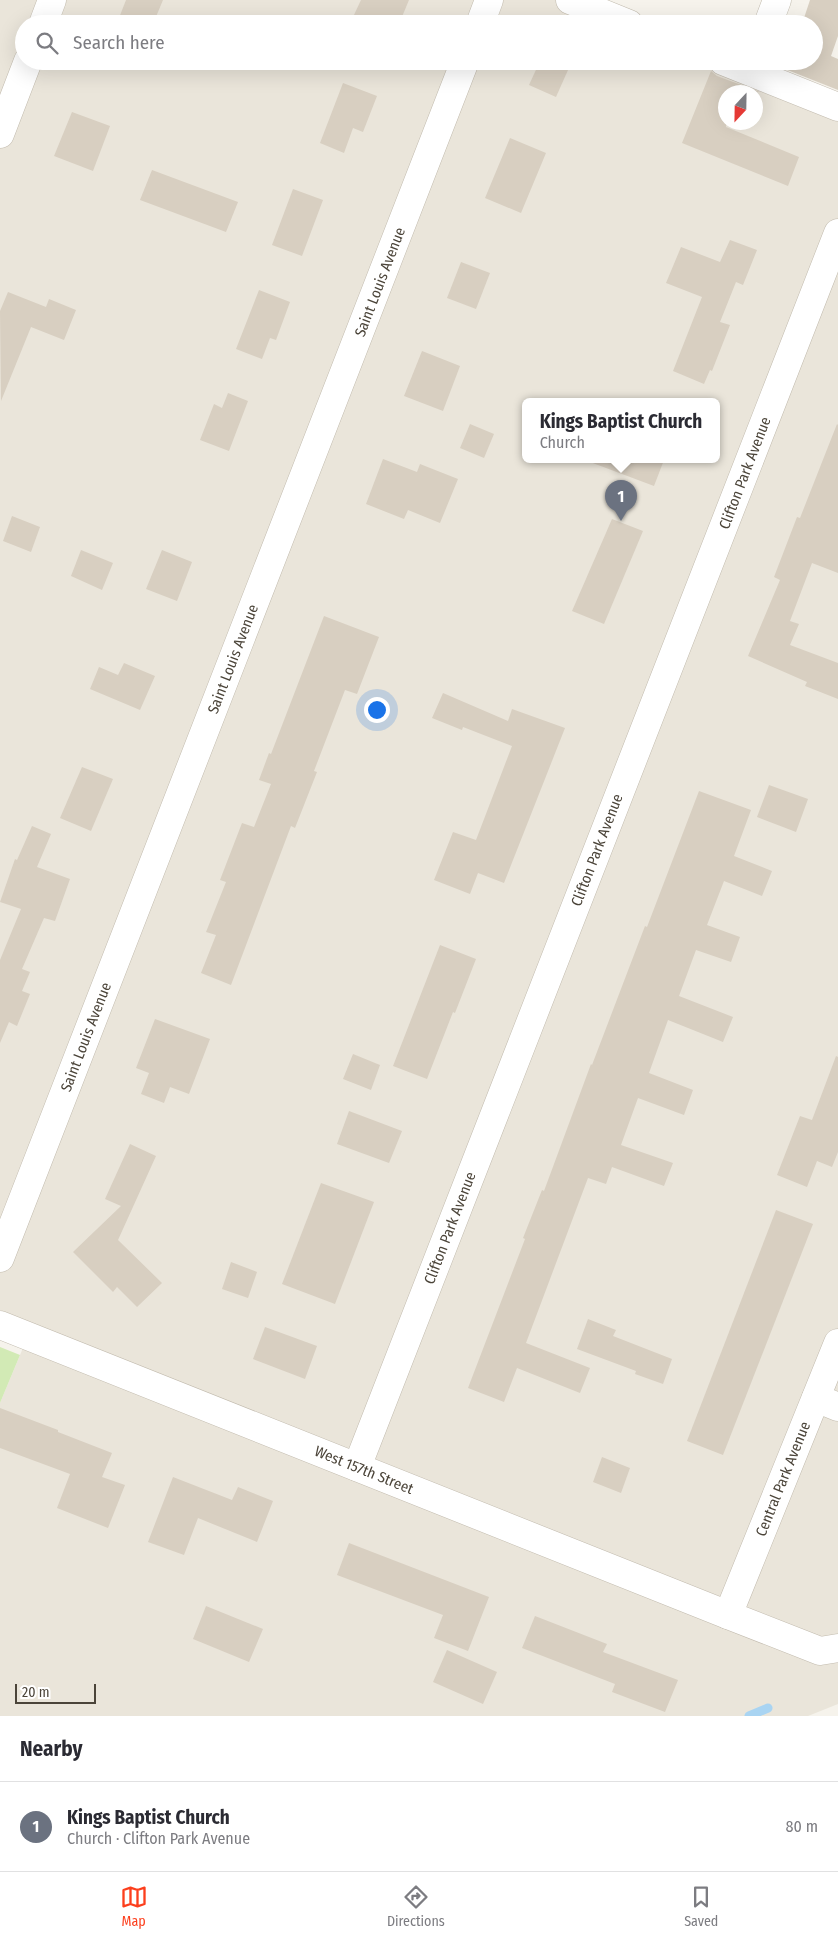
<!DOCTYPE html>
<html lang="en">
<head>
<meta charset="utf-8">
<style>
	:root { --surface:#fff; --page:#f2f2f3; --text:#2b2b33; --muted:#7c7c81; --line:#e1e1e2; --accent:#fc3f1d }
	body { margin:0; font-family:"Fira Sans Condensed",sans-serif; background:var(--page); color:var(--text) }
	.compass { position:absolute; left:718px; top:85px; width:45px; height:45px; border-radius:50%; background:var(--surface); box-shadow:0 5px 20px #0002; rotate:202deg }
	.scale { position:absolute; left:15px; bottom:12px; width:81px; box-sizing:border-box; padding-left:5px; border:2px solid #4b4439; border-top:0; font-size:14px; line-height:18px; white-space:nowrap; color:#4b4439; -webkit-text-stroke:4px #fff; paint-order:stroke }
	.you { position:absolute; left:376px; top:709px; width:18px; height:18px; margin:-12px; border:4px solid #fff; border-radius:50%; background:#1a73e8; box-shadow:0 0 0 8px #1a73e833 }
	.badge { display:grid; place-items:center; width:32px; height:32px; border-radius:50%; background:var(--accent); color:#fff; font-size:16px; font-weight:700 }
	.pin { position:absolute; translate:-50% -41px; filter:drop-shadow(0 1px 2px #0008) }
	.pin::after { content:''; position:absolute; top:26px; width:18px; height:15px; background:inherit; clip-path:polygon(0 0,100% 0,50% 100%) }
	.popup { position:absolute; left:522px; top:398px; width:198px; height:65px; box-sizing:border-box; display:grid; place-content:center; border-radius:8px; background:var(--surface); filter:drop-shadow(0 1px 4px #0005); font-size:16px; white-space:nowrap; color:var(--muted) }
	.popup b { font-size:19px; color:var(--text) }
	.popup::after { content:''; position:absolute; left:50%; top:100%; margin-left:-10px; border:10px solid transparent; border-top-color:var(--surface) }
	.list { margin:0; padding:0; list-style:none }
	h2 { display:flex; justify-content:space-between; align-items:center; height:65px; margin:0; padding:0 20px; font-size:21px }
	h2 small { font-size:16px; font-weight:400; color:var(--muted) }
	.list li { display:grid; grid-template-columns:32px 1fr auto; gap:15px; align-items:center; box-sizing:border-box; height:90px; padding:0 20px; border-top:1px solid var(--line) }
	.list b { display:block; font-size:19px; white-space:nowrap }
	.list p { margin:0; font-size:16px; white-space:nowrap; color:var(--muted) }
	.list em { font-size:16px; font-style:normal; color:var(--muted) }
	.icon { flex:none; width:28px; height:28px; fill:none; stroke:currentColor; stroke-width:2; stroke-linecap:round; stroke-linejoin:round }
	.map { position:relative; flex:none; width:838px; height:1716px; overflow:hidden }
	.search { position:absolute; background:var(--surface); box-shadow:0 5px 20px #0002; left:15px; right:15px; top:15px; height:55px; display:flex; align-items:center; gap:12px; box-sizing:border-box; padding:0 18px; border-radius:28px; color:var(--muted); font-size:19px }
	.sheet { height:155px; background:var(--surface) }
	nav { display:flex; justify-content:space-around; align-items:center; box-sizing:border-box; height:70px; border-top:1px solid var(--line); background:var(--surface); font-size:14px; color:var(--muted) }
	nav a { display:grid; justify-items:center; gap:2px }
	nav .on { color:var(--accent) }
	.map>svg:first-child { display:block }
</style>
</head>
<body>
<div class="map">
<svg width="838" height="1716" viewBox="0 0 838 1716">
	<rect width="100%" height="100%" fill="#f6f3ec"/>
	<path fill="#eae5da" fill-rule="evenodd" d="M0,0H573L632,24H24V61H725L838,107V1704L808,1716H0V1403L33,1324L0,1310ZM726,92H756V122H726ZM526,402H716V460H526Z"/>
	<polygon fill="#d2eab5" points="0,1347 20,1355 0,1403"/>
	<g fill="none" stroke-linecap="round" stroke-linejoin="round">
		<polyline stroke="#a9d4f2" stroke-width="9" points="749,1716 768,1708"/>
	</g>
	<g fill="#d8cfc1">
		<polygon points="126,0 163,0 153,24 117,23"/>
		<polygon points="361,0 409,0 399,24 369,24 353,17"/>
		<polygon points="810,0 838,0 838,36 831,56 838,59 838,90 785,69 788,61 814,61 814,24 802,24"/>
		<polygon points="540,61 572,61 556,97 529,85"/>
		<polygon points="711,71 717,76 760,92 726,92 726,127 799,157 788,186 682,143"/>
		<polygon points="343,83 377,96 363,132 353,128 344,153 320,143"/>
		<polygon points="72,112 110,126 93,171 54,156"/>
		<polygon points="510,138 546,153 521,213 485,198"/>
		<polygon points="152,170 238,202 226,232 140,200"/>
		<polygon points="293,189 323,200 302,256 272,245"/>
		<polygon points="730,240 757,250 743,285 736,282 720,322 730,325 712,371 710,370 704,384 673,371 702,297 666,283 681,247 720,262"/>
		<polygon points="461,262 490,273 476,309 447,298"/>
		<polygon points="259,290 290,302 276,340 270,338 262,359 236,349"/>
		<polygon points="8,292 46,307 49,299 76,310 64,340 31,327 1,401 0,311"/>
		<polygon points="422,351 460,366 443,411 404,396"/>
		<polygon points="228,393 248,401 229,451 200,440 214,404 222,408"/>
		<polygon points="470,424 494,434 484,458 460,448"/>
		<polygon points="837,424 838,425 838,573 812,563 790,621 799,624 790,645 838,663 838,699 805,686 807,682 748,656 780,580 774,577 797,517 800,518"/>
		<polygon points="383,459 417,472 420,464 458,479 440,523 408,510 404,519 366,504"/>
		<polygon points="590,460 664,460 654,486 590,462"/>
		<polygon points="12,516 40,527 31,552 3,541"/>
		<polygon points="612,519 643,531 604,624 572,611"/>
		<polygon points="81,550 113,563 102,590 71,576"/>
		<polygon points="162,550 192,562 177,601 146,589"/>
		<polygon points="324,616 379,637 357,694 345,690 314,771 317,772 295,828 291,826 231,985 201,973 216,935 206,932 226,882 220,880 242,823 254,827 271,784 259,780 269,753 271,754"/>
		<polygon points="124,663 155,676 140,710 90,689 99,667 118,675"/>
		<polygon points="443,693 508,721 512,709 565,728 504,883 478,873 470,894 434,880 453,832 476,840 512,746 463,727 462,730 432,718"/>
		<polygon points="82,767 113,779 91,831 60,818"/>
		<polygon points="769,785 808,799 796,832 757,817"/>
		<polygon points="699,791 751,810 734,856 772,871 762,896 724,881 707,925 740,937 731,962 696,950 679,996 733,1017 723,1042 668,1020 649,1073 693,1090 684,1115 638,1098 621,1145 673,1163 664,1186 612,1167 606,1184 588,1178 526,1343 590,1368 580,1393 517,1368 504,1402 468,1388 525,1239 523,1238 542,1190 544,1191 591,1064 592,1065 645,926 647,927"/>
		<polygon points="32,826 51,834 37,867 70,879 55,921 44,918 22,969 30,972 22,991 30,994 17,1026 9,1022 0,1043 0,960 21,909 0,902 15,859 17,860"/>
		<polygon points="440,945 476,959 455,1013 453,1012 427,1079 393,1066"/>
		<polygon points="155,1019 210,1039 189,1094 170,1087 164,1103 141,1094 149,1073 136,1068"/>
		<polygon points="353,1054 380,1065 371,1090 343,1079"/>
		<polygon points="836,1056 838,1057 838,1152 832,1167 817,1161 807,1187 777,1175 800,1116 812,1120"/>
		<polygon points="349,1111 402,1131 389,1163 337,1144"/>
		<polygon points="130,1144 156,1156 118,1240 162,1283 137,1307 117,1287 113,1292 73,1252 121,1206 105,1199"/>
		<polygon points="321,1183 374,1202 335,1304 282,1284"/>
		<polygon points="776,1210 813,1224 723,1455 687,1441"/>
		<polygon points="231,1262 257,1272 248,1298 222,1289"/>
		<polygon points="588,1319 616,1330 613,1336 672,1359 663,1384 635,1374 636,1371 577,1349"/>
		<polygon points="265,1327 317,1346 305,1379 253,1359"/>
		<polygon points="0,1408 58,1430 58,1432 112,1453 102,1477 125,1485 108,1528 57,1508 70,1474 0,1448"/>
		<polygon points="602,1457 630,1468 621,1493 593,1482"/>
		<polygon points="173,1477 232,1500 238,1487 273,1501 257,1542 198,1518 184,1555 148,1542"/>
		<polygon points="349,1543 489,1597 468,1651 434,1638 443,1615 337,1575"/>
		<polygon points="206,1606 263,1629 249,1662 193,1639"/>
		<polygon points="535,1616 607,1644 603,1652 678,1680 665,1712 612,1692 615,1684 522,1648"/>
		<polygon points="447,1650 497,1672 483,1704 433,1682"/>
	</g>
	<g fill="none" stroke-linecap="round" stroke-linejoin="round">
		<defs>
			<g id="minor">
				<polyline points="570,0 629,24"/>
				<polyline points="43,24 52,0"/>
				<polyline points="480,24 489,0"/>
				<polyline points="768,24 777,0"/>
				<polyline points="723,61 838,107"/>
				<polyline points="0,134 28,61"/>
				<polyline points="0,1258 465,61"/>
				<polyline points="0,1325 728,1615 820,1651 838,1648"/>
				<polyline points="816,1398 838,1407"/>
				<polyline points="357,1467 838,233"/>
				<polyline points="728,1615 838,1343"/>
			</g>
		</defs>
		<use href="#minor" stroke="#c2bbae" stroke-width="29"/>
		<use href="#minor" stroke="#fff" stroke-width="28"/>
	</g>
	<g text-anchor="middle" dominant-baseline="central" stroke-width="5" stroke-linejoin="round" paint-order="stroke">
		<g font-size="15" fill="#4b4439" stroke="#fff">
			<text transform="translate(380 282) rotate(-69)">Saint Louis Avenue</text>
			<text transform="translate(745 473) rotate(-69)">Clifton Park Avenue</text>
			<text transform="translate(233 659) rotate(-69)">Saint Louis Avenue</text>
			<text transform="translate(597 850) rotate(-69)">Clifton Park Avenue</text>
			<text transform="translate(86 1037) rotate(-69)">Saint Louis Avenue</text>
			<text transform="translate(450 1228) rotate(-69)">Clifton Park Avenue</text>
			<text transform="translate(364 1470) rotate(22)">West 157th Street</text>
			<text transform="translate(783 1479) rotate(-68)">Central Park Avenue</text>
		</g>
	</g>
</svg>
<svg class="compass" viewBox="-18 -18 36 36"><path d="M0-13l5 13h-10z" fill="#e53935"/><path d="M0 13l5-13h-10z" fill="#7c7c81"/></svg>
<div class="scale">20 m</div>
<div class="you"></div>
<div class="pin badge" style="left:621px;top:521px;background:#6b7280">1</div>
<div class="popup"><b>Kings Baptist Church</b>Church</div>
<div class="search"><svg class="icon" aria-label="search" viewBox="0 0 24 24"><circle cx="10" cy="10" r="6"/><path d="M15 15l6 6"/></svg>Search here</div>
</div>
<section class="sheet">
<h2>Nearby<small></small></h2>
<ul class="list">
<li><span class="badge" style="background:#6b7280">1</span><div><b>Kings Baptist Church</b><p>Church · Clifton Park Avenue</p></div><em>80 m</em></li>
</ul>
</section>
<nav>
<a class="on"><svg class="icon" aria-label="map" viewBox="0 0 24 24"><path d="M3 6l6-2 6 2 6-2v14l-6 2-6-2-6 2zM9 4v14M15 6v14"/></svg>Map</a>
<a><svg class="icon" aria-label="directions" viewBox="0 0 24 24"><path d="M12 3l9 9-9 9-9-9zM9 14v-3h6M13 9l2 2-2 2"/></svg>Directions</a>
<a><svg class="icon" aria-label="saved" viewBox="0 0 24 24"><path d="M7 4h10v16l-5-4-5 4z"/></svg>Saved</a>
</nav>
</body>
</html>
